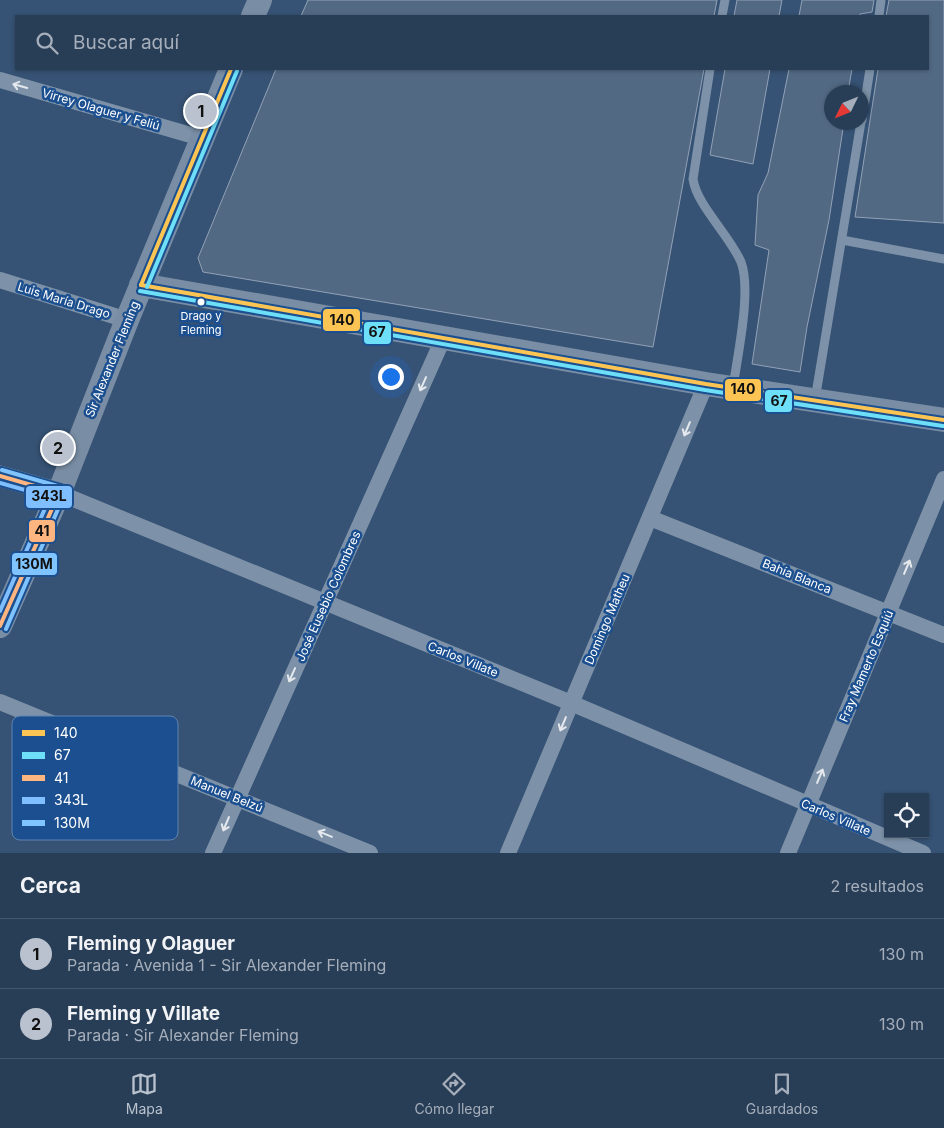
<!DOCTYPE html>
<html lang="es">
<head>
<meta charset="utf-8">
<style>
	:root { --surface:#283e57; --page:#30455d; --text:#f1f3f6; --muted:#a5aeba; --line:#44576d; --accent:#b9c2ce }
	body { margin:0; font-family:Inter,sans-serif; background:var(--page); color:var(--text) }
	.controls { position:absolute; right:15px; bottom:15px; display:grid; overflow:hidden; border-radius:0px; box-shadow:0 1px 4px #0004 }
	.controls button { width:45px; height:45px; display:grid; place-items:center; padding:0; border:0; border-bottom:1px solid var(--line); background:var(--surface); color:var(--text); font:25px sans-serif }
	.compass { position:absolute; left:824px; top:85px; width:45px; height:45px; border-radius:50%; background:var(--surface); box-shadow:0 1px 4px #0004; rotate:227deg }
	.you { position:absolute; left:390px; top:376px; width:18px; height:18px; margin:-12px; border:4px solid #fff; border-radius:50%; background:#1a73e8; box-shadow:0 0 0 8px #1a73e833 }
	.badge { display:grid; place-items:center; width:32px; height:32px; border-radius:50%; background:var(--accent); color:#111; font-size:16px; font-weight:700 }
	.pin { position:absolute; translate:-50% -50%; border:2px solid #fff; box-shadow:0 1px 5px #0006 }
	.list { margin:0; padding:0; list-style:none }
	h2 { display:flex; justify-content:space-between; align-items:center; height:65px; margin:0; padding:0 20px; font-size:21px }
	h2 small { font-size:16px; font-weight:400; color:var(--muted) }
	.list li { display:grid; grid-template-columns:32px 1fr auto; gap:15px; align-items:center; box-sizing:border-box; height:70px; padding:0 20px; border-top:1px solid var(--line) }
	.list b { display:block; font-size:19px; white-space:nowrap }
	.list p { margin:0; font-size:16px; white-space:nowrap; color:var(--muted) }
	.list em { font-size:16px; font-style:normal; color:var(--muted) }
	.icon { flex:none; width:28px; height:28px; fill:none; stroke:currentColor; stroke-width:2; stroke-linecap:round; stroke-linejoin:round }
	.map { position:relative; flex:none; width:944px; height:853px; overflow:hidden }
	.search { position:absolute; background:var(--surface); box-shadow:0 1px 4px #0004; left:15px; right:15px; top:15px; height:55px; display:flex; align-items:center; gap:12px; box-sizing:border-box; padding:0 18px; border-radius:0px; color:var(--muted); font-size:19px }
	.sheet { height:205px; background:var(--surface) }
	nav { display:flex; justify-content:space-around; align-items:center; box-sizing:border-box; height:70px; border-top:1px solid var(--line); background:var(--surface); font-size:14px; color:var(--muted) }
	nav a { display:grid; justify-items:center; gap:2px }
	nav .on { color:var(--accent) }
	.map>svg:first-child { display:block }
</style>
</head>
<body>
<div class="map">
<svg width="944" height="853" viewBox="0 0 944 853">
	<rect width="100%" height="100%" fill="#365274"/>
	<g fill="#526984" stroke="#92a2b6">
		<polygon points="308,0 717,0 714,16 301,16"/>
		<polygon points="737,0 782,0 779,16 734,16"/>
		<polygon points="802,0 874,0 872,12 860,14 860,16 799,16"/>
		<polygon points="889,0 944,0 944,223 855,217 878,69 928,69 928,16 886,16"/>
		<polygon points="276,69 704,69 653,347 203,272 198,258"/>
		<polygon points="725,69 770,69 753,164 710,155"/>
		<polygon points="789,69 852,69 848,92 832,92 832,122 844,122 829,220 807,327 800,372 752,364 769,250 755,245 758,195 768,173"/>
	</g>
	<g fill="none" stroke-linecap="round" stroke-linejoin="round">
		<g stroke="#7d92a8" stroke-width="9">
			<polyline points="722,16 725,0"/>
			<polyline points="879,16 881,0"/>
			<path d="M710,69L693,179C697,206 729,234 741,262C752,291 737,357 733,388"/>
			<polyline points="862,120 870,69"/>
			<polyline points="842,240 944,259"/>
			<polyline points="815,400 861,122"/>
		</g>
		<g stroke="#7d92a8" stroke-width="16">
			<polyline points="0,80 201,138"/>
			<polyline points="0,280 127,320"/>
			<polyline points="59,493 571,703 923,853"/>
			<polyline points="650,518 944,635"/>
			<polyline points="0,702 370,853"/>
			<polyline points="213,853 443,339"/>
			<polyline points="508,853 706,384"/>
			<polyline points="788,853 944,479"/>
		</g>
		<polyline stroke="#7d92a8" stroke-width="21" points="0,476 59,493"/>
		<g stroke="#798da4" stroke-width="24">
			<polyline points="253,16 260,0"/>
			<polyline points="141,285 706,384 944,420"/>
			<polyline points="0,626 59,493 127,320 231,69"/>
		</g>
		<defs>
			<g id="bus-1">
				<polyline points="141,285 706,384 944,420"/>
				<polyline points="141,285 231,69"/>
			</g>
			<g id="bus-2">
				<polyline points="147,287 237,71"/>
				<polyline points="140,291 705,390 943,426"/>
			</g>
			<polyline id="bus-3" points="0,476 59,493 0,626"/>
			<polyline id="bus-4" points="0,483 50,497 0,611"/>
			<polyline id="bus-5" points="2,470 61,487 65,493 6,629"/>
		</defs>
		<use href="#bus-1" stroke="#1b4f8f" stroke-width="8"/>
		<use href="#bus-2" stroke="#1b4f8f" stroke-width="8"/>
		<use href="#bus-3" stroke="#1b4f8f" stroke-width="8"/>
		<use href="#bus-4" stroke="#1b4f8f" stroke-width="8"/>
		<use href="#bus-5" stroke="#1b4f8f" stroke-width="8"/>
		<use href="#bus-1" stroke="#fcc553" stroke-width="4"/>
		<use href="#bus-2" stroke="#6ddff8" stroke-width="4"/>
		<use href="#bus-3" stroke="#ffb580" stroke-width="4"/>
		<use href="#bus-4" stroke="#80bfff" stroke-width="4"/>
		<use href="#bus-5" stroke="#80c4ff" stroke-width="4"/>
	</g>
	<defs><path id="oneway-shaft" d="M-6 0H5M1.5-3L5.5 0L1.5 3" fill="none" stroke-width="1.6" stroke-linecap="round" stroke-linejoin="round" transform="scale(1.25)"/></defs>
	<g stroke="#e5e9ee">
		<use href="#oneway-shaft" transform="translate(20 86) rotate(-164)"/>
		<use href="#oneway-shaft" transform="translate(423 384) rotate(114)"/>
		<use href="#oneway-shaft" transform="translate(687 429) rotate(113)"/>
		<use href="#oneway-shaft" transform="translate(907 567) rotate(-67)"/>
		<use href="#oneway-shaft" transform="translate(292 675) rotate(114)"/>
		<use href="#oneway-shaft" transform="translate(563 724) rotate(113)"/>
		<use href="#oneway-shaft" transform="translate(820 776) rotate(-67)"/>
		<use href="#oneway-shaft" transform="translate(226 824) rotate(113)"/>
		<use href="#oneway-shaft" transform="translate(325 834) rotate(-158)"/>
	</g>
	<circle fill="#fff" stroke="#1b4f8f" stroke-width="2" cx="201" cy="302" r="4.5"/>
	<g text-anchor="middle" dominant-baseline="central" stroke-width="5" stroke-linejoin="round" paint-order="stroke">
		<g font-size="11" fill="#fff" stroke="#1b4f8f">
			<text x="201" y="316">Drago y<tspan x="201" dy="14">Fleming</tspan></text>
		</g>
		<g font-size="12" fill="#fff" stroke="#1b4f8f">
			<text transform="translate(101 109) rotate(16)">Virrey Olaguer y Feliú</text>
			<text transform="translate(64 300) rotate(17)">Luis María Drago</text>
			<text transform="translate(112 359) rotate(-68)">Sir Alexander Fleming</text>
			<text transform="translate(797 576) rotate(22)">Bahía Blanca</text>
			<text transform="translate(328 596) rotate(-66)">José Eusebio Colombres</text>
			<text transform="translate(607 619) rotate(-67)">Domingo Matheu</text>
			<text transform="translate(463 659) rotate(22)">Carlos Villate</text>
			<text transform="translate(866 666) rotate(-67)">Fray Mamerto Esquiú</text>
			<text transform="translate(227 794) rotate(22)">Manuel Belzú</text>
			<text transform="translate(836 817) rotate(23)">Carlos Villate</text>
		</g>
	</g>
	<rect x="12" y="716" width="166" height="124" rx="8" fill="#1b4f8f" stroke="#5f84b1" stroke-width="1"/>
	<rect x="22" y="730" width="23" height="6" fill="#fcc553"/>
	<rect x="22" y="752" width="23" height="7" fill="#6ddff8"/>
	<rect x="22" y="775" width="23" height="6" fill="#ffb580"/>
	<rect x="22" y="797" width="23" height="7" fill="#80bfff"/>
	<rect x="22" y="820" width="23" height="6" fill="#80c4ff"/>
	<g font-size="14" fill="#fff">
		<text x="54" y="738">140</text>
		<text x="54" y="760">67</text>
		<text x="54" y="783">41</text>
		<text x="54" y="805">343L</text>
		<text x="54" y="828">130M</text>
	</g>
	<g stroke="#1b4f8f" stroke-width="2">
		<rect x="322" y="308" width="39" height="24" rx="5" fill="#fcc553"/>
		<rect x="363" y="321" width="29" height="24" rx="5" fill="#6ddff8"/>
		<rect x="724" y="378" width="38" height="24" rx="5" fill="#fcc553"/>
		<rect x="764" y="389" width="29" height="24" rx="5" fill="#6ddff8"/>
		<rect x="25" y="485" width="48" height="24" rx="5" fill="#80bfff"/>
		<rect x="28" y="519" width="28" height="24" rx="5" fill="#ffb580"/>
		<rect x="11" y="552" width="47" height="24" rx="5" fill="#80c4ff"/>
	</g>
	<g font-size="14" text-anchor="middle" font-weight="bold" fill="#111">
		<text x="342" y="325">140</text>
		<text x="377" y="337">67</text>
		<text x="743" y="394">140</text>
		<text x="779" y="406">67</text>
		<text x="49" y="501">343L</text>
		<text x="42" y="536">41</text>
		<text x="34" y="569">130M</text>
	</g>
</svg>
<div class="controls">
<button><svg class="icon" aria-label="locate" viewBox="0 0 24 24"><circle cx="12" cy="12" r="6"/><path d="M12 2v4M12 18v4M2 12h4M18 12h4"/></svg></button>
</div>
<svg class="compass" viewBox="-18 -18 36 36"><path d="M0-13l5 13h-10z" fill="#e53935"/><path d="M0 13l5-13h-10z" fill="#a5aeba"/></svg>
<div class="you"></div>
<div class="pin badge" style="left:201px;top:111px">1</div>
<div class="pin badge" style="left:58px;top:448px">2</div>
<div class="search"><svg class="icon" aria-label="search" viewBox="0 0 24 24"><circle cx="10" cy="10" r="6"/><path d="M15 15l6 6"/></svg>Buscar aquí</div>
</div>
<section class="sheet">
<h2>Cerca<small>2 resultados</small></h2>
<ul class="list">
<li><span class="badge">1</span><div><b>Fleming y Olaguer</b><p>Parada · Avenida 1 - Sir Alexander Fleming</p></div><em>130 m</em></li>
<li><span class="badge">2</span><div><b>Fleming y Villate</b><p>Parada · Sir Alexander Fleming</p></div><em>130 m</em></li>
</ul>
</section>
<nav>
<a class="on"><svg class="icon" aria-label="map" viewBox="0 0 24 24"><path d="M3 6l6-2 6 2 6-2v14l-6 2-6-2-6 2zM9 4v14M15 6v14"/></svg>Mapa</a>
<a><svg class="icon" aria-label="directions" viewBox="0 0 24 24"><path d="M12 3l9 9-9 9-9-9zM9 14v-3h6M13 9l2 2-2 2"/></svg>Cómo llegar</a>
<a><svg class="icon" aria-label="saved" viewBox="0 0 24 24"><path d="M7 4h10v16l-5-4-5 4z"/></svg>Guardados</a>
</nav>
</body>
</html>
